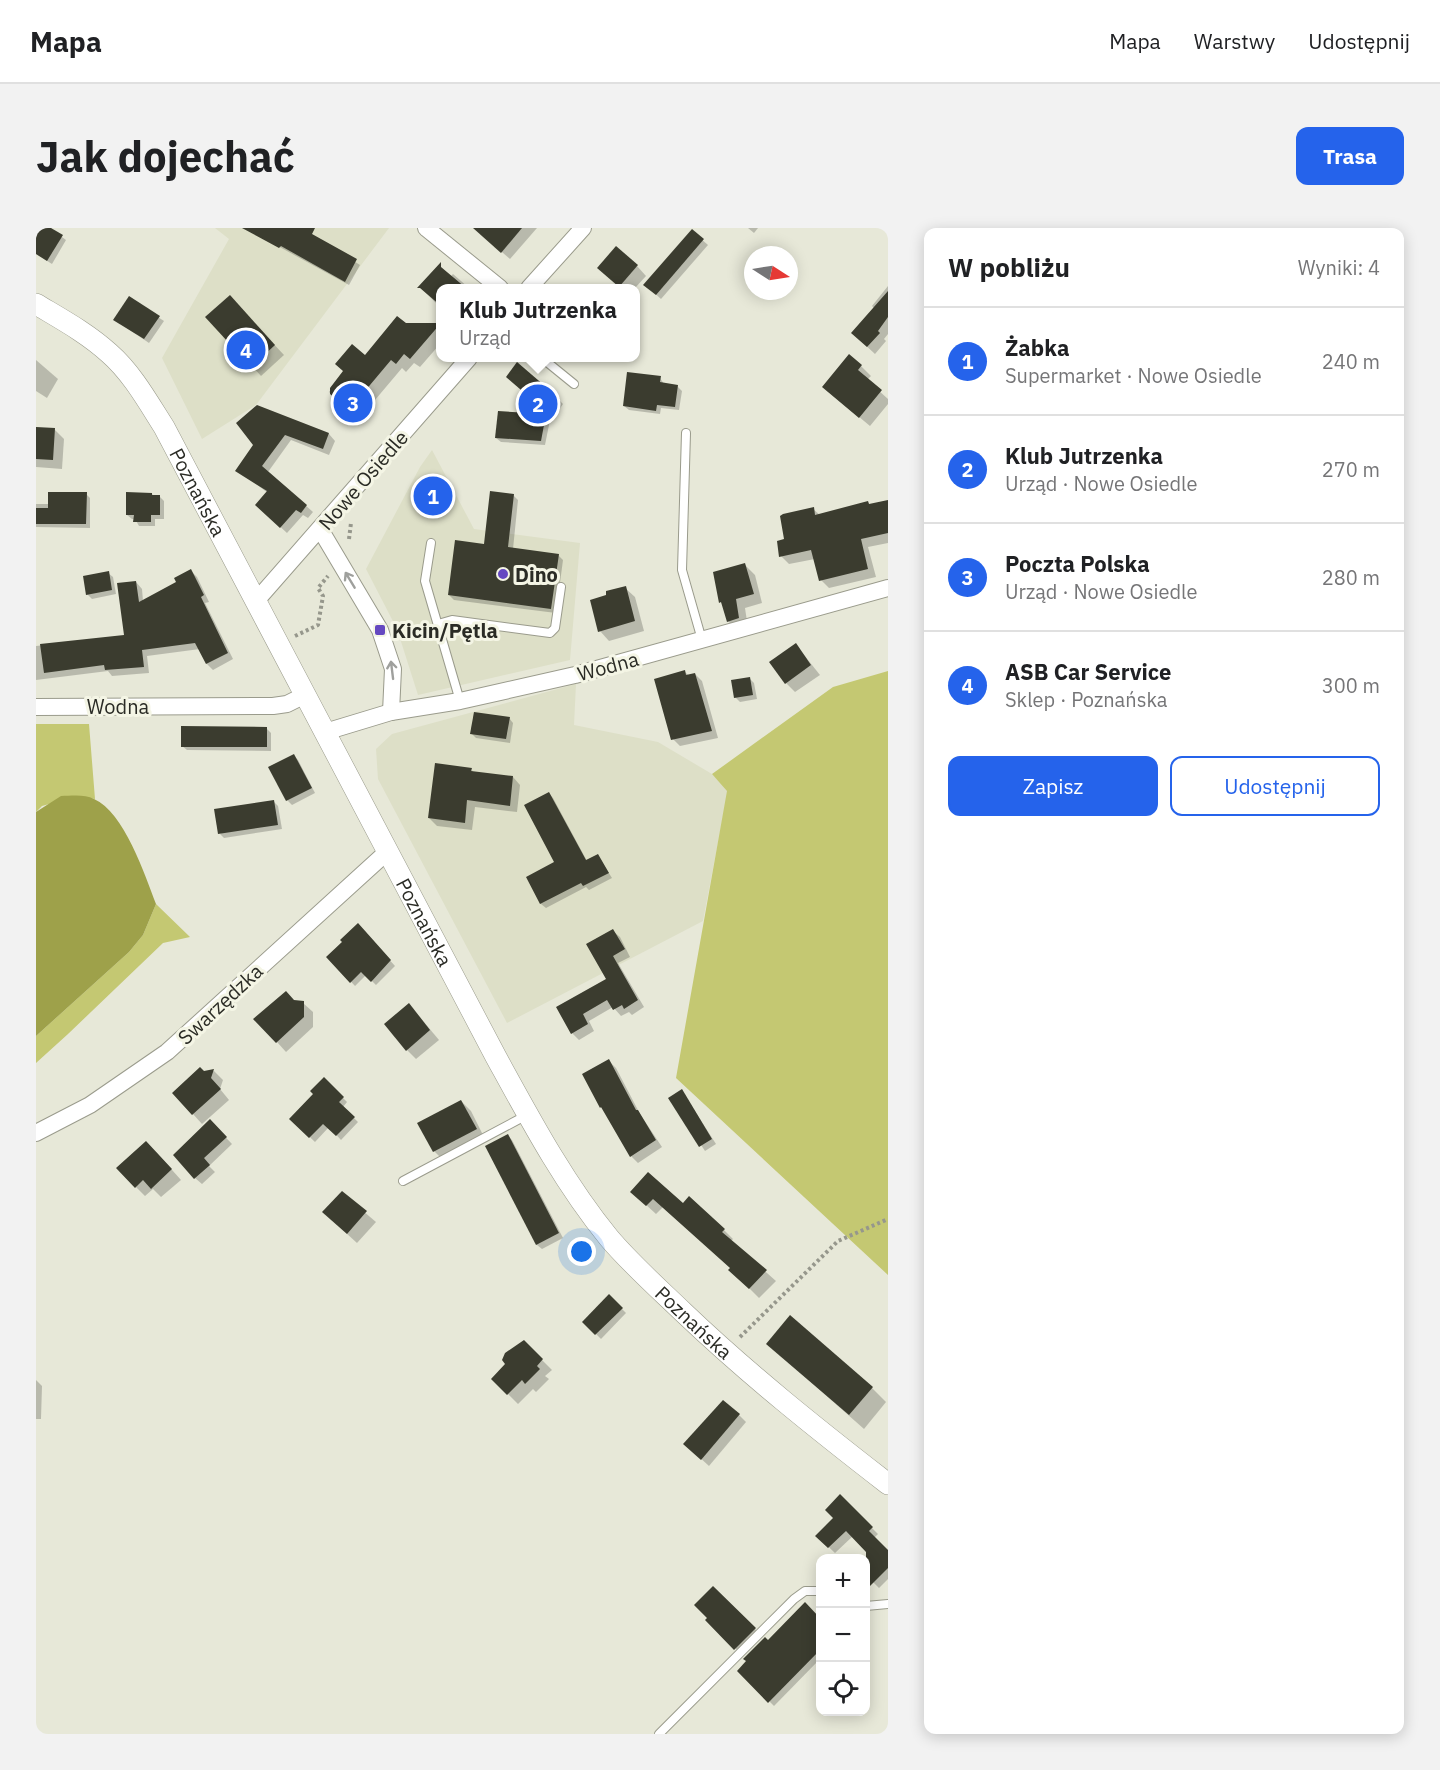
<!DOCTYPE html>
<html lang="pl">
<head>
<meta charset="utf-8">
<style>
	:root { --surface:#fff; --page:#f2f2f2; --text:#202124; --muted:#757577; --line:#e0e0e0; --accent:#2563eb }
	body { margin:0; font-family:"IBM Plex Sans",sans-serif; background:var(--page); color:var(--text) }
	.controls { position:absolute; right:18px; bottom:18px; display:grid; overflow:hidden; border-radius:12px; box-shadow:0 3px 15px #0003 }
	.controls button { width:54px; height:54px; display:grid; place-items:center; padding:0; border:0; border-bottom:2px solid var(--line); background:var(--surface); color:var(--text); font:30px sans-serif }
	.compass { position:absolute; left:708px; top:18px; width:54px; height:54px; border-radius:50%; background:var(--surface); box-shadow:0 3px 15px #0003; rotate:102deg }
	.you { position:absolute; left:546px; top:1024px; width:21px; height:21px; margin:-15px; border:4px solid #fff; border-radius:50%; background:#1a73e8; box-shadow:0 0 0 9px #1a73e833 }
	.badge { display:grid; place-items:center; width:39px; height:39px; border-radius:50%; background:var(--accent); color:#fff; font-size:20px; font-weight:700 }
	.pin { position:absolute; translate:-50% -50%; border:3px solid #fff; box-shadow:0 2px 6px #0006 }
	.popup { position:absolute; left:400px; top:56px; width:204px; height:78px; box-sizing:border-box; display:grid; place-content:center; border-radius:12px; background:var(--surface); filter:drop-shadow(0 2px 4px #0005); font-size:20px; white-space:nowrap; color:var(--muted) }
	.popup b { font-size:22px; color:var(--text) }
	.popup::after { content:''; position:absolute; left:50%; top:100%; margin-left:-12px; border:12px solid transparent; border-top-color:var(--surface) }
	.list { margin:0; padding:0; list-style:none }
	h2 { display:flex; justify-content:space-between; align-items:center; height:78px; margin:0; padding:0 24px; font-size:26px }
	h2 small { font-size:20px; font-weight:400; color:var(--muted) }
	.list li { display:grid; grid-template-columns:39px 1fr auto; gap:18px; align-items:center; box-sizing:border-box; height:108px; padding:0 24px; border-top:2px solid var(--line) }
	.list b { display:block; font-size:22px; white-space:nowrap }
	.list p { margin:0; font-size:20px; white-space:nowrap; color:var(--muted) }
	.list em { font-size:20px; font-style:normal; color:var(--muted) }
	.actions { display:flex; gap:12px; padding:18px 24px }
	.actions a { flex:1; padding:14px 0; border:2px solid var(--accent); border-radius:12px; text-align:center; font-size:21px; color:var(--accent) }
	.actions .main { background:var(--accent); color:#fff }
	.icon { flex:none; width:33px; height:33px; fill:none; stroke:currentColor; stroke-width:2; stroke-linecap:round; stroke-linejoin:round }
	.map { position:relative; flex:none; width:852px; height:1506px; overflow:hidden; border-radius:12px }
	header { display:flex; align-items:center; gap:36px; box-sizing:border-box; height:84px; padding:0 30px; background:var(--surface); border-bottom:2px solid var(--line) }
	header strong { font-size:28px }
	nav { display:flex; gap:33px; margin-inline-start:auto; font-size:21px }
	.intro { display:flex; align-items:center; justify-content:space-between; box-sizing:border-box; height:144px; padding:0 36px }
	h1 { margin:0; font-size:42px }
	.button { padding:15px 27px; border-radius:12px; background:var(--accent); color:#fff; font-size:21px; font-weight:700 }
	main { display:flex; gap:36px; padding:0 36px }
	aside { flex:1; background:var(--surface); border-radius:12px; box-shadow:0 3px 15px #0003 }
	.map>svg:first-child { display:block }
</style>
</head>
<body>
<header>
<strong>Mapa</strong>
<nav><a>Mapa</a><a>Warstwy</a><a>Udostępnij</a></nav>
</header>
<div class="intro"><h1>Jak dojechać</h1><a class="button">Trasa</a></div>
<main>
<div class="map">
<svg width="852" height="1506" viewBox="0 0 852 1506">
	<rect width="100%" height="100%" fill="#e7e8d8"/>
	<g fill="#dddfc7">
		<polygon points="179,0 353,0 220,177 166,211 126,130 193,11"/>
		<polygon points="396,222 438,301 544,315 534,432 382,467 361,401 330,341 384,239"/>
		<polygon points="540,456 538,497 622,514 676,546 692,562 667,693 471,795 342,551 340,521 356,506"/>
	</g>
	<g fill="#c4c872">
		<polygon points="852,443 852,1047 640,850 691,563 676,546 797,459"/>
		<polygon points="0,496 53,496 59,571 42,568 6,578 0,584"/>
		<polygon points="120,676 154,709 127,715 32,806 0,835 0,808 93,724 107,707"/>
	</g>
	<path fill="#9ea14a" d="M25,568C35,568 49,566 58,571C88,584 109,647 120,676L107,707L93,724L0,808V584Z"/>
	<g fill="#0003">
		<polygon points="0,0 15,0 15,1 30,12 16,36 0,26"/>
		<polygon points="209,0 266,0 324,37 313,57"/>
		<polygon points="438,0 501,0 474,31"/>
		<polygon points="712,0 722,0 718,5"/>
		<polygon points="656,3 672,17 625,71 614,61"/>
		<polygon points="601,38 610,48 599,60 586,60 573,49"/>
		<polygon points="417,46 433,60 404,60 404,79 384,59 414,49"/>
		<polygon points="852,58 852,106 848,111 850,113 839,126 825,113 839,81 836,78"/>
		<polygon points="93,70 128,93 113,115 79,92"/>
		<polygon points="203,79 248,127 225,148 216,138"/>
		<polygon points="369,96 404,96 404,116 384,139 378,135 370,144 366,140 323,191 293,164 309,144"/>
		<polygon points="0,132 22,151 11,170 0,163"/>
		<polygon points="825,138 835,148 831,152 852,171 852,176 834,198 798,168"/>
		<polygon points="624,150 628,156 641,158 646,163 643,182 625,180 624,186 593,182 588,178"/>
		<polygon points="476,154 523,172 527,176 518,189"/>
		<polygon points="221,179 293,206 299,213 293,227 255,212 232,244 277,284 272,290 267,287 251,305 227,283 232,265 201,242 219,217"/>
		<polygon points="463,185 510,188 514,192 509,217 465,214 460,210"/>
		<polygon points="0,200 18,201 28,211 26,241 0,239"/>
		<polygon points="408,261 413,265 403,285 382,271"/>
		<polygon points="50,266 54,270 54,300 0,299 0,276 13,276"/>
		<polygon points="116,266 118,268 124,269 128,273 128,291 119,291 119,298 103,298 99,291 96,291 91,287"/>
		<polygon points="477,267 482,272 477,321 522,327 527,332 520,385 418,372 413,367 450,317"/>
		<polygon points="852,273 852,315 832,319 840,349 793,360 785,352 779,331 753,336 745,328 750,312 777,281 784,287 832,275 834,277"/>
		<polygon points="709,337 719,347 726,375 709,380 712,400 702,403 692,393 688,378 685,374 679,345"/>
		<polygon points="155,343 161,349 173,374 169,375 197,431 177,442 171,436 164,421 111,428 113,445 76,448 72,443 0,452 0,418 90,408 100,354 106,361 107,373 142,355"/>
		<polygon points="72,345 77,349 80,366 56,371 51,366"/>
		<polygon points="589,360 599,369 608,403 573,413 564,403"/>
		<polygon points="760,417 784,447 759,464 750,455"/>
		<polygon points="649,444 653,448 659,446 666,453 682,510 644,518 637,511"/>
		<polygon points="714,451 718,455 721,471 704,474 699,469"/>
		<polygon points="473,490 477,495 474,515 440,510 436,506"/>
		<polygon points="230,500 235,505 235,523 151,522 146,518"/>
		<polygon points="258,528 262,532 279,565 256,577 251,572"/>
		<polygon points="435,541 438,545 477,549 484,557 481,584 439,579 436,602 401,598 393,590"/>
		<polygon points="513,565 517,570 551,633 562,628 576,650 553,662 550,659 510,680 505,676 492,650 520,635"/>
		<polygon points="238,574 242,578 246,601 188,610 184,606"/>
		<polygon points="322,697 359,738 340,757 330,747 319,758 292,729"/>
		<polygon points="577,703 584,709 594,729 582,735 608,779 596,787 593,784 585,788 577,779 553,793 558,803 543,812 536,805 522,780 572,751"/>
		<polygon points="258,773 267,775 277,784 277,799 250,824 241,814"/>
		<polygon points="382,787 403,812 380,831 371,822"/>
		<polygon points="573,833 580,840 604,886 626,919 602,935 595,928 569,884 565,879"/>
		<polygon points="178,843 187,852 184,861 193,872 166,896 138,865 168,845"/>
		<polygon points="288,851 311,874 307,879 322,894 305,912 293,899 279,914 255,891 279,866"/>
		<polygon points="646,863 680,916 669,923 634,870"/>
		<polygon points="425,873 435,883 449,911 408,933 398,923 383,896"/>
		<polygon points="174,893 196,916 173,938 179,944 166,956 159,950"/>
		<polygon points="472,908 476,912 527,1010 506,1021 501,1017 451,918"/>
		<polygon points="120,924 145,952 125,969 117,961 109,968 100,959"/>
		<polygon points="596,964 647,977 688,1002 697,1011 695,1013 740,1053 723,1070 704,1051 696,1041 627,979 620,986"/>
		<polygon points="306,965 340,994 321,1015 298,994"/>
		<polygon points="573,1068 590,1085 565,1111 548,1094"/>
		<polygon points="488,1114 516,1142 509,1148 513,1151 500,1164 497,1161 482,1176 457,1151"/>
		<polygon points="732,1116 836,1160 850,1174 828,1201"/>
		<polygon points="0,1152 6,1158 5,1191 0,1191"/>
		<polygon points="703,1187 710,1194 673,1238 649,1216"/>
		<polygon points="804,1268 842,1306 838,1310 852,1324 852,1351 843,1360 830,1347 830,1336 837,1329 817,1308 799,1325 781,1308 799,1290"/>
		<polygon points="677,1360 723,1405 704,1425 671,1392"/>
		<polygon points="769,1376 784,1391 784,1431 738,1478 703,1443"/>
	</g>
	<g fill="#3b3c2f">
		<polygon points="0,0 15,0 27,7 11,33 0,26"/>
		<polygon points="206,0 279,0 276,6 321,31 309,54 245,18 243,20"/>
		<polygon points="437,0 486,0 465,25"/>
		<polygon points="656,1 668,11 620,67 607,57"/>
		<polygon points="580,18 602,37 583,59 561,40"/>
		<polygon points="405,34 405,39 430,60 405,60 405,78 384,60 381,60"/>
		<polygon points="852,63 852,89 842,103 844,105 831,119 815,105"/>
		<polygon points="194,67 239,117 215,139 169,89"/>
		<polygon points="93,68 124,88 108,111 77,92"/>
		<polygon points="361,88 370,95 405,95 374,131 368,126 360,136 355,132 313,182 294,166 294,160 307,143 299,136 316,116 329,127"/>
		<polygon points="813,126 826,137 822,142 846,162 823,190 786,159"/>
		<polygon points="481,134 524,171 513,186 470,149"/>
		<polygon points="591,144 625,148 624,154 642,157 639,179 621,177 620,183 587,178"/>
		<polygon points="221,177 293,205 287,221 249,207 226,238 271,277 265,285 260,282 244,300 219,277 231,263 199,243 217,217 200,195"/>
		<polygon points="462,183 510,186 505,213 459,210"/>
		<polygon points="0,199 19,200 17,232 0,231"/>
		<polygon points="392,250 409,260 398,282 380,272"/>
		<polygon points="454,263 478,266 472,319 523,326 515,381 412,367 419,312 448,316"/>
		<polygon points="12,264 51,264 50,296 0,296 0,280 12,280"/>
		<polygon points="90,264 116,265 116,267 124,267 124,287 115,287 115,294 97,294 98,287 90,287"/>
		<polygon points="852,272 852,305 825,311 832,341 783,353 775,322 743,329 741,313 748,311 744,288 747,286 778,279 779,287 832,273 833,276"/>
		<polygon points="709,335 718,366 700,371 703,390 691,394 685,374 683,375 677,344"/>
		<polygon points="155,341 168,367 165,369 192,425 170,436 159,415 106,422 108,439 69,442 68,437 8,445 4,416 88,407 81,355 100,353 103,374 140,354 138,350"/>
		<polygon points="73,343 76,362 50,367 47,348"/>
		<polygon points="590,358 599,393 562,404 554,372 570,367 570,363"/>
		<polygon points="760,415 775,437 749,456 733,434"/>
		<polygon points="649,442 650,447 659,445 676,503 635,512 618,451"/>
		<polygon points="714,449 717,467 698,470 695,452"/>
		<polygon points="438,484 474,489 470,511 434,506"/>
		<polygon points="145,498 231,499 231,519 145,519"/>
		<polygon points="258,526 276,560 250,573 232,539"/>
		<polygon points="399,535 436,540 435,543 477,548 474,578 431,572 429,595 392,590"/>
		<polygon points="513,564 550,632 562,626 573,645 547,658 545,655 504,676 490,649 518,634 488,577"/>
		<polygon points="238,572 242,597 182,606 178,581"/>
		<polygon points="322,695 355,732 335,754 325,744 314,755 290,729 306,714 304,712"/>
		<polygon points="577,701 589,721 577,728 602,772 588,781 586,777 577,782 571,772 547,786 552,796 535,806 520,779 570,751 550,716"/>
		<polygon points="250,763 258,772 268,773 268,789 240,815 217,791"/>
		<polygon points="373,775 394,802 370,823 348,796"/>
		<polygon points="573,831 600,882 602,882 620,912 594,929 565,879 564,880 546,846"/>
		<polygon points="164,839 168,843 178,841 175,850 185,861 156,887 136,865"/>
		<polygon points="288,849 308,869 303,874 319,889 300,908 287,896 273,910 253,891 277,866 274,863"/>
		<polygon points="646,861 676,911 663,919 632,870"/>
		<polygon points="425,872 441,901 397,924 381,895"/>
		<polygon points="174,891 191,909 168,930 174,937 158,951 137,927"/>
		<polygon points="472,906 523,1005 500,1017 449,918"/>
		<polygon points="110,913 136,941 115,961 107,952 99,960 80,940"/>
		<polygon points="612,944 647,975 653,968 689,1001 686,1004 731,1042 713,1061 692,1042 694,1040 617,971 610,978 594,964"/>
		<polygon points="306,963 331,983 311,1006 286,984"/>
		<polygon points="573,1066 587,1080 559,1107 546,1094"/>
		<polygon points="754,1087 837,1159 813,1187 730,1116"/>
		<polygon points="488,1112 507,1131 501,1138 504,1141 489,1156 486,1152 471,1167 455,1151 469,1136 466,1132 469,1125"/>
		<polygon points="687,1172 704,1186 665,1232 647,1216"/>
		<polygon points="804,1266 837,1299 833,1303 852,1322 852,1340 830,1362 830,1324 810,1303 792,1320 779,1308 797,1290 789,1282"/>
		<polygon points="677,1358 720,1400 698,1422 669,1392 671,1390 658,1377"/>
		<polygon points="769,1374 784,1390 784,1422 732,1475 701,1443 710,1433 707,1431 729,1409 732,1412"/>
	</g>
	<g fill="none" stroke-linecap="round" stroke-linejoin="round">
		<defs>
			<g id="service">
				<polyline points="506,130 538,156"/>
				<polyline points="650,205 646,342 666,412"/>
				<polyline points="395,315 389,353 424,473"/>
				<polyline points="402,396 416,392 514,405 519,400 525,359"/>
				<polyline points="367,953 491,887"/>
				<polyline points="830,1378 852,1376"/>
				<polyline points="623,1506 758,1371 769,1363 784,1363"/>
			</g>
			<g id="minor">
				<polyline points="390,0 464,60"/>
				<polyline points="493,60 547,0"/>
				<polyline points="284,301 344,402 357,441 355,484"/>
				<polyline points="220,373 433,130"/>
				<polyline points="0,479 237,478 251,476 269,467"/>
				<polyline points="289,504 355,484 424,473 539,447 852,360"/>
				<polyline points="0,905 54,877 131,824 352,623"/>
			</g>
			<g id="tertiary">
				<path id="s1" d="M0,76C25,91 51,105 73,125C96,145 112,174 128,199L460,829C494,891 528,955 573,1010C595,1036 622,1060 647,1084C712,1146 781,1201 852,1256"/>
			</g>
		</defs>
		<use href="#service" stroke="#9a9b8c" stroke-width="10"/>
		<use href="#minor" stroke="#9a9b8c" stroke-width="18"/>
		<use href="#tertiary" stroke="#9a9b8c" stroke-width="22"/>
		<g stroke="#96978c" stroke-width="4" stroke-dasharray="3 3" stroke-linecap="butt">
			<polyline points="313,311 315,295"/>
			<polyline points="259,408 282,397 287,368 282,360 292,348"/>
			<polyline points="704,1109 802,1013 852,991"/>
		</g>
		<use href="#service" stroke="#fff" stroke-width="8"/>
		<use href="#minor" stroke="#fff" stroke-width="16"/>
		<use href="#tertiary" stroke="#fff" stroke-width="21"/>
	</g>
	<defs><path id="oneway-shaft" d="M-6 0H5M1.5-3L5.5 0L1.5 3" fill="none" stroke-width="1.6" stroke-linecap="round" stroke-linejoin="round" transform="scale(1.5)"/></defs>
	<g stroke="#9fa09d">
		<use href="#oneway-shaft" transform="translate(314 352) rotate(-121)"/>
		<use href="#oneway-shaft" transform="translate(356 442) rotate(-97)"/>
	</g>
	<g fill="#6548c1" stroke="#f4f5e5" stroke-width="2">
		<circle cx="467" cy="346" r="6"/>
		<rect x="338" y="396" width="12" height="12" rx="3"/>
	</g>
	<g text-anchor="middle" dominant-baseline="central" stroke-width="6" stroke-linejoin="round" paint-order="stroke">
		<g font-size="20" fill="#2a2b25" stroke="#f4f5e5">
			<text transform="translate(327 252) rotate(-49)">Nowe Osiedle</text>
			<text stroke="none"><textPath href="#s1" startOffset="254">Poznańska</textPath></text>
			<text transform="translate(572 438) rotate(-15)">Wodna</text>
			<text x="82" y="478">Wodna</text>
			<text stroke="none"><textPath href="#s1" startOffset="740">Poznańska</textPath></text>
			<text transform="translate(184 776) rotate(-43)">Swarzędzka</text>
			<text stroke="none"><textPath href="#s1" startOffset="1226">Poznańska</textPath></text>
		</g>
		<g font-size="20" font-weight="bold" fill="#2a2b25" stroke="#f4f5e5" text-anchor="start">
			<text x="479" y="346">Dino</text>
			<text x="356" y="402">Kicin/Pętla</text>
		</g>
	</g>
</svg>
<div class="controls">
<button>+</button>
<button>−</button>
<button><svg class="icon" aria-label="locate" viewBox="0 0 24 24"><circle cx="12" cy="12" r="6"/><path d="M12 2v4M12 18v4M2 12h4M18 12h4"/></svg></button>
</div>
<svg class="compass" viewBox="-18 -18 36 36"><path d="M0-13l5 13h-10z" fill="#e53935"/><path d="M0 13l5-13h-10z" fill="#757577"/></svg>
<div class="you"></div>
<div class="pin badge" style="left:397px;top:268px">1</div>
<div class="pin badge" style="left:502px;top:176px">2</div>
<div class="popup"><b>Klub Jutrzenka</b>Urząd</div>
<div class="pin badge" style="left:317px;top:175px">3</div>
<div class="pin badge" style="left:210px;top:122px">4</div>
</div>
<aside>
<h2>W pobliżu<small>Wyniki: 4</small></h2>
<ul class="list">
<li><span class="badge">1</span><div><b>Żabka</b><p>Supermarket · Nowe Osiedle</p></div><em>240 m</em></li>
<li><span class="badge">2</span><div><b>Klub Jutrzenka</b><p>Urząd · Nowe Osiedle</p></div><em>270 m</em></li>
<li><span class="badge">3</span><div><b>Poczta Polska</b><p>Urząd · Nowe Osiedle</p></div><em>280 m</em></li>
<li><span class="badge">4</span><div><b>ASB Car Service</b><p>Sklep · Poznańska</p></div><em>300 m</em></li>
</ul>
<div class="actions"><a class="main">Zapisz</a><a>Udostępnij</a></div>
</aside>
</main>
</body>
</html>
